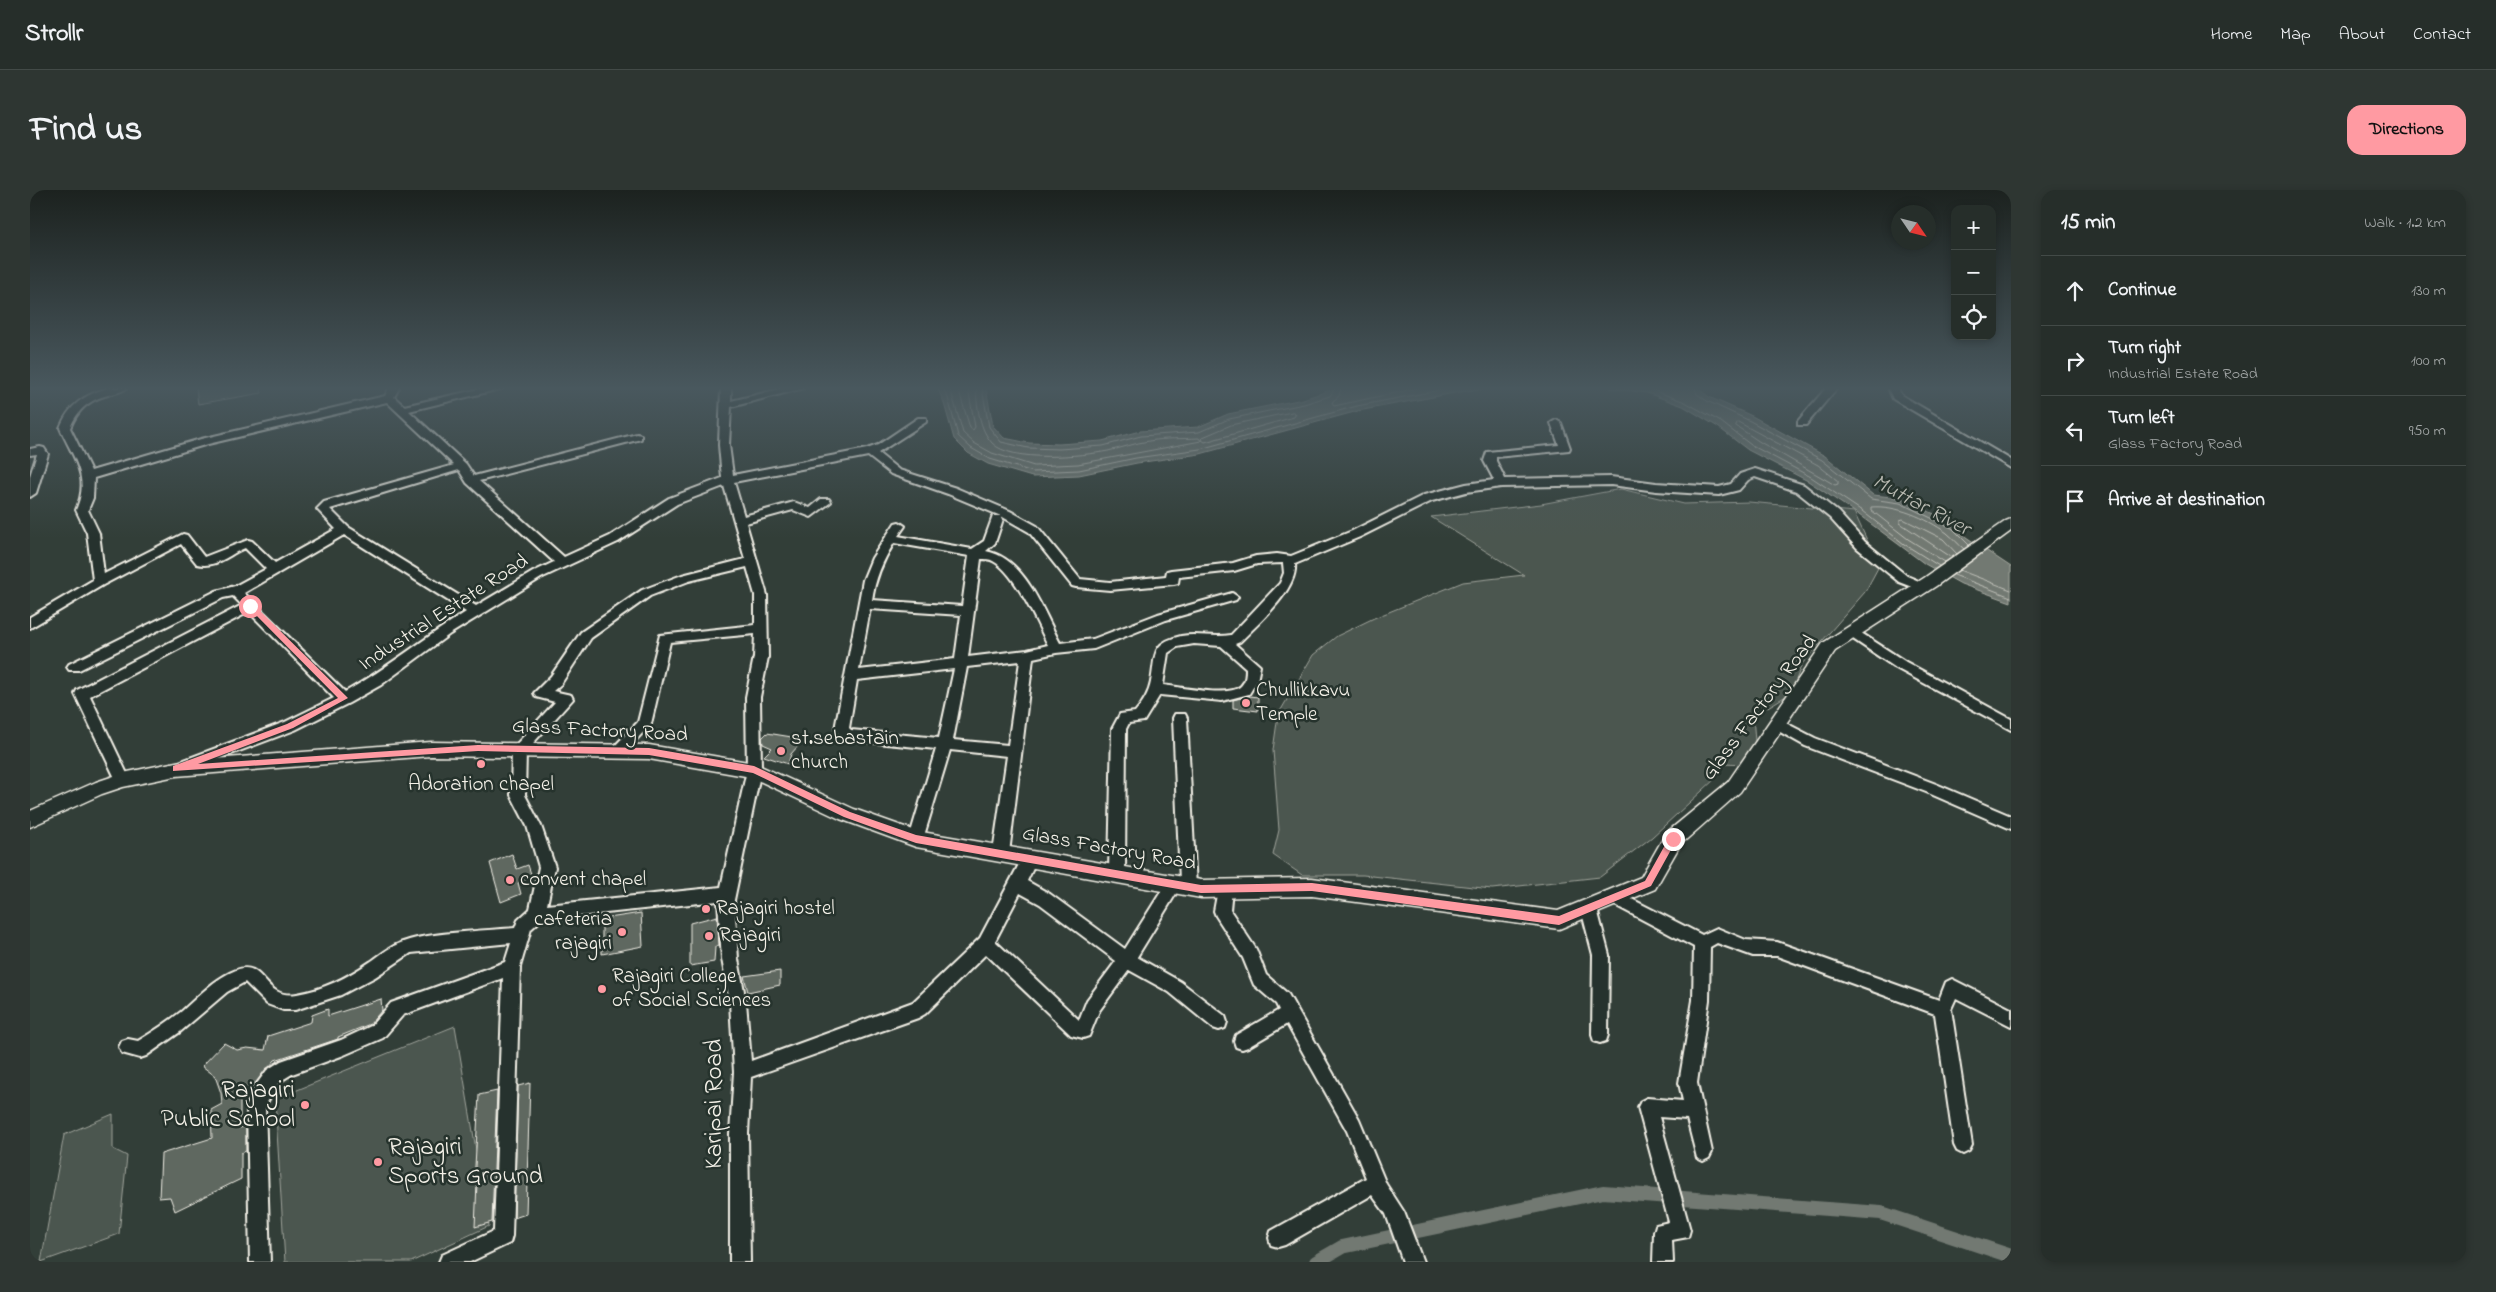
<!DOCTYPE html>
<html lang="en">
<head>
<meta charset="utf-8">
<style>
	:root { --surface:#262e2a; --page:#2e3632; --text:#f1f3f6; --muted:#a4a8a8; --line:#424a47; --accent:#ff9aa2 }
	body { margin:0; font-family:"Indie Flower",sans-serif; background:var(--page); color:var(--text) }
	.controls { position:absolute; right:15px; top:15px; display:grid; overflow:hidden; border-radius:10px; box-shadow:0 2px 8px #0003 }
	.controls button { width:45px; height:45px; display:grid; place-items:center; padding:0; border:0; border-bottom:1px solid var(--line); background:var(--surface); color:var(--text); font:25px sans-serif }
	.compass { position:absolute; left:1861px; top:15px; width:45px; height:45px; border-radius:50%; background:var(--surface); box-shadow:0 2px 8px #0003; rotate:125deg }
	.stop { position:absolute; width:15px; height:15px; margin:-11px; border:4px solid #ff9aa2; border-radius:50%; background:#fff }
	.stop.end { background:#ff9aa2; border-color:#fff; box-shadow:0 1px 5px #0008 }
	.list { margin:0; padding:0; list-style:none }
	h2 { display:flex; justify-content:space-between; align-items:center; height:65px; margin:0; padding:0 20px; font-size:21px }
	h2 small { font-size:16px; font-weight:400; color:var(--muted) }
	.list li { display:grid; grid-template-columns:32px 1fr auto; gap:15px; align-items:center; box-sizing:border-box; height:70px; padding:0 20px; border-top:1px solid var(--line) }
	.list b { display:block; font-size:19px; white-space:nowrap }
	.list p { margin:0; font-size:16px; white-space:nowrap; color:var(--muted) }
	.list em { font-size:16px; font-style:normal; color:var(--muted) }
	.icon { flex:none; width:28px; height:28px; fill:none; stroke:currentColor; stroke-width:2; stroke-linecap:round; stroke-linejoin:round }
	.map { position:relative; flex:none; width:1981px; height:1072px; overflow:hidden; border-radius:15px }
	header { display:flex; align-items:center; gap:30px; box-sizing:border-box; height:70px; padding:0 25px; background:var(--surface); border-bottom:1px solid var(--line) }
	header strong { font-size:24px }
	nav { display:flex; gap:28px; margin-inline-start:auto; font-size:18px }
	.intro { display:flex; align-items:center; justify-content:space-between; box-sizing:border-box; height:120px; padding:0 30px }
	h1 { margin:0; font-size:35px }
	.button { padding:12px 22px; border-radius:15px; background:var(--accent); color:#111; font-size:18px; font-weight:700 }
	main { display:flex; gap:30px; padding:0 30px }
	aside { flex:1; background:var(--surface); border-radius:15px; box-shadow:0 2px 8px #0003 }
	.map>svg:first-child { display:block }
</style>
</head>
<body>
<header>
<strong>Strollr</strong>
<nav><a>Home</a><a>Map</a><a>About</a><a>Contact</a></nav>
</header>
<div class="intro"><h1>Find us</h1><a class="button">Directions</a></div>
<main>
<div class="map">
<svg width="1981" height="1072" viewBox="0 0 1981 1072">
	<rect width="100%" height="100%" fill="#323e38"/>
	<filter id="ink" filterUnits="userSpaceOnUse"><feTurbulence type="fractalNoise" baseFrequency=".02" numOctaves="2"/><feDisplacementMap in="SourceGraphic" scale="10" xChannelSelector="R" yChannelSelector="G"/><feConvolveMatrix kernelMatrix="1 2 1 2 8 2 1 2 1" color-interpolation-filters="sRGB"/></filter>
	<g filter="url(#ink)">
		<g fill="#4c564f" stroke="#a0a49c">
			<polygon points="1591,299 1654,314 1719,312 1824,322 1849,376 1835,402 1772,474 1761,503 1723,526 1725,551 1720,575 1691,574 1685,589 1622,647 1570,687 1462,699 1333,685 1272,685 1243,665 1249,640 1243,560 1248,525 1283,465 1307,446 1344,428 1433,392 1494,385 1401,327 1511,314"/>
			<polygon points="425,836 459,1036 381,1072 255,1072 245,909"/>
			<polygon points="83,924 83,959 97,966 89,1044 11,1072 34,945"/>
		</g>
		<g fill="#727972" stroke="#a6a9a1">
			<polygon points="907,198 956,198 963,236 974,248 999,253 1029,254 1072,251 1110,241 1168,237 1198,224 1273,209 1307,198 1464,198 1430,202 1328,221 1170,264 1107,273 1049,285 1002,287 958,274 938,263 924,249 913,210"/>
			<polygon points="1580,198 1668,198 1679,207 1722,226 1795,266 1843,305 1871,308 1925,334 1936,347 1981,377 1981,412 1931,394 1895,374 1829,325 1778,291 1718,260 1688,237 1653,216 1617,203"/>
		</g>
		<g fill="none" stroke-linecap="round" stroke-linejoin="round">
			<g stroke="#c0c1b9" stroke-width="1">
				<polyline points="913,198 918,208 928,246 941,258 960,269 1003,282 1049,280 1106,268 1170,259 1327,216 1421,198"/>
				<path d="M920,198L933,243L944,253L962,263L1004,276L1048,274L1171,251L1169,248C1152,249 1135,248 1119,251C1105,253 1092,258 1078,261C1052,266 981,273 962,253C949,239 947,216 946,198"/>
				<polyline points="928,198 940,238 943,240 945,237 938,198"/>
				<polyline points="952,198 959,237 971,252 998,258 1029,259 1073,256 1111,246 1169,242 1199,229 1274,214 1300,206 1305,198"/>
				<polyline points="1311,198 1309,206 1302,212 1304,216 1388,198"/>
				<polyline points="1617,198 1655,212 1691,232 1721,255 1781,287 1832,321 1874,354 1909,376"/>
				<polyline points="1665,198 1667,204 1677,211 1720,231 1792,270 1841,309 1870,313 1922,338 1939,355"/>
				<polygon points="1263,222 1266,224 1264,227 1175,252 1172,250 1173,247 1201,235"/>
				<polygon points="1708,232 1788,275 1808,291 1808,294 1805,295 1730,252 1706,236"/>
				<polyline points="1921,367 1870,333 1870,330 1873,329 1913,349 1927,364"/>
				<path d="M1915,372L1878,349L1841,320V317C1867,315 1896,328 1917,343C1923,348 1928,354 1934,359"/>
				<polyline points="1929,380 1981,400"/>
				<polyline points="1924,385 1981,407"/>
			</g>
			<polyline stroke="#727972" stroke-width="14" points="1286,1072 1312,1057 1573,1002 1851,1023 1981,1066"/>
		</g>
		<g fill="#5f6861" stroke="#f4f1e8">
			<polygon points="166,198 231,198 232,203 168,214"/>
			<polygon points="1219,506 1228,507 1228,521 1203,518 1203,510"/>
			<polygon points="737,543 768,548 768,556 761,564 758,574 734,566 742,558 733,554 732,548"/>
			<polygon points="482,664 487,679 498,675 502,687 488,693 491,704 471,712 460,673"/>
			<polygon points="611,723 613,756 572,764 572,729"/>
			<polygon points="687,726 689,755 685,757 684,772 660,776 660,733"/>
			<polygon points="750,781 750,795 718,802 714,786"/>
			<polygon points="351,809 352,820 340,834 308,847 308,849 245,870 223,896 210,907 210,938 216,936 216,961 211,963 211,989 145,1021 140,1007 129,1008 131,964 182,948 181,920 192,914 191,903 185,886 172,876 194,853 207,860 217,858 235,860 238,846 281,832 282,825 298,819 298,826"/>
			<polygon points="500,893 496,1024 484,1028 488,896"/>
			<polygon points="467,901 462,1032 445,1037 447,993 444,994 449,905"/>
		</g>
		<g fill="none" stroke-linecap="round" stroke-linejoin="round">
			<defs>
				<g id="minor">
					<path d="M78,198H97C92,202 84,203 78,205C59,210 48,219 40,238L61,281L171,249L355,206L359,198H369L364,207L374,216L454,198H474L379,221L436,274L444,286L607,244L611,245V249L449,291L534,367L580,346L639,308L692,288L689,255L691,198H701V211L754,198H774L701,217L699,255L703,285L837,259L848,255L888,228H896V232L848,263L869,280L926,298L980,321L1007,336L1050,389L1080,392L1136,386L1137,381L1141,380L1203,373L1226,366L1247,364L1261,366L1322,341L1394,305L1436,294L1464,290L1454,271L1457,262L1529,255L1521,233L1526,230L1531,233L1540,258L1539,260L1466,267V271L1475,289L1581,287L1626,293L1689,297L1701,294L1710,284L1725,279L1774,295L1808,322L1835,352L1877,386L1896,394L1898,397L1892,401L1869,392L1827,358L1800,328L1766,301L1725,287L1718,290L1709,300L1689,305L1626,301L1581,295L1471,297L1436,302L1402,311L1330,347L1265,374C1268,400 1227,434 1210,452L1205,454L1230,476L1227,491L1219,504L1192,511L1130,505L1114,531L1099,533L1096,539L1095,683L1092,688L1087,690L1082,688L1079,683L1082,539L1090,524L1105,522C1113,513 1119,503 1121,492C1126,466 1120,453 1151,446C1167,443 1184,448 1201,445L1250,393L1254,383L1253,373L1227,374L1204,381L1149,387L1148,393L1144,394L1080,400L1046,397L1042,396L999,342L971,326L973,329L965,353L956,361C995,368 1013,421 1030,453L1063,449L1128,424L1202,403L1208,407L1206,410L1136,430L1064,459L1026,463L1003,468L979,663L976,668L971,669L966,668L963,663L977,566L920,560L893,649L891,653L886,655L881,653L879,649L906,559L817,550L812,549L805,539L833,390L842,368L865,333L869,332L875,336L868,346L942,359L954,351L963,326H971L918,304L861,284L838,266L704,292L714,326L764,312L780,318L791,309H799L801,312L781,327L763,320L716,333L737,405L738,467L730,507L731,580L704,710L708,769L716,812L721,871L883,812L950,748L995,663L1000,662L1005,663L1008,668L997,691L1020,704L1095,759L1139,689L1144,687L1150,691L1143,528L1145,524H1155L1157,528L1166,697L1163,702L1158,704L1153,702L1150,697L1107,767L1151,792L1195,826L1197,832L1195,838L1189,840L1183,838L1139,802L1099,780L1069,821L1059,846L1053,848L1041,845L956,764L895,824L888,828L721,887L718,944L720,1072H700V944L704,882L700,812L692,769L688,711L511,730L501,739L490,777L482,1046L480,1053L440,1072H409L412,1065L464,1041L473,788L373,825L353,848L314,865L262,884L249,892L235,916L240,1072H220L217,916L226,895L237,880L251,871L311,850L341,836L361,813L475,772L481,753L381,763L345,787L311,805L265,820H253L237,814L215,792L197,802L150,842L116,866L110,868L92,863L89,857L92,851L98,849L108,851C123,842 138,832 152,821C169,806 185,788 206,780C235,769 232,810 267,804C293,800 318,787 340,772C349,766 358,758 368,754C394,742 455,741 485,738L488,730L500,719L509,677L497,636L481,605L482,559L525,512L506,507L504,503L521,486L551,442L612,400L652,385L715,369L694,296L647,314L588,352L511,388L420,444L351,495L319,513L265,540L156,581H146L144,577L146,573L255,532L304,508L219,422L60,506L100,590L98,594H88L86,590L45,504L47,500L212,415L203,406L193,408L49,480H39L37,477L39,474L186,401L205,396L236,379L215,358C199,364 186,379 167,374L151,354L73,395L0,438V427L63,390L57,343L46,320C61,286 43,268 30,238C39,215 54,205 78,198ZM357,212L424,275L294,312L287,319L306,339L245,373L222,351L218,350L174,367L157,345L153,344L74,384L69,343L58,320L63,308L64,288L178,254ZM429,280L437,293L524,372L503,382L446,416L318,337L300,319ZM314,345L436,422C395,447 358,478 315,502L214,403ZM864,353L939,366L932,416L842,410C845,389 852,372 864,353ZM951,369C955,369 960,369 963,371C985,382 1007,433 1018,455L997,460L938,467ZM717,377L725,405V435L630,445L608,532L580,561L582,565H592L621,534L640,452L725,444L724,467L716,507L717,580L691,697L517,715L525,677L511,636L495,605L496,561L543,509L541,505L523,501L531,494L561,448L620,406L659,391ZM840,419L931,425L925,469L829,480ZM1164,454L1191,456L1216,478C1216,484 1216,491 1211,496C1199,508 1150,497 1133,495L1138,463L1147,457ZM990,471L978,555L923,550L937,477ZM924,479L909,548L821,540L819,538L827,490ZM990,703L1010,714L1086,771L1057,810L1049,830L965,751Z"/>
					<polygon points="1796,198 1807,198 1776,235 1768,235 1768,231"/>
					<polygon points="1858,198 1868,198 1871,205 1981,270 1981,278 1863,209"/>
					<polygon points="10,257 14,258 18,264 6,303 0,307 0,286 7,264 0,265 0,259"/>
					<polygon points="1822,437 1876,472 1981,529 1981,540 1866,478 1817,445 1816,442 1817,439"/>
					<polygon points="1748,529 1785,548 1906,594 1981,626 1981,639 1896,602 1775,556 1743,538 1741,534 1743,530"/>
					<polygon points="1194,692 1199,694 1202,699 1200,720 1226,759 1236,785 1258,804 1329,929 1356,994 1374,1022 1393,1072 1373,1072 1356,1024 1342,1005 1255,1055 1248,1057 1241,1055 1239,1048 1241,1041 1336,988 1317,941 1257,834 1218,857 1212,859 1206,857 1204,851 1206,845 1249,820 1246,814 1224,795 1213,768 1186,726 1184,721 1189,694"/>
					<polygon points="1584,700 1672,745 1687,738 1716,750 1747,752 1909,810 1916,792 1922,789 1981,819 1981,836 1926,808 1921,819 1942,955 1939,961 1933,964 1927,961 1924,955 1905,824 1747,766 1723,766 1687,753 1680,757 1679,810 1667,893 1682,962 1679,968 1673,971 1667,968 1657,929 1629,927 1660,1040 1658,1047 1642,1050 1643,1072 1623,1072 1624,1042 1626,1035 1639,1032 1608,917 1611,911 1617,908 1653,911 1649,893 1663,810 1664,757 1579,712 1576,707 1579,702"/>
					<polygon points="1559,712 1565,714 1567,719 1579,765 1578,845 1576,851 1570,853 1564,851 1562,845 1563,765 1551,719 1553,714"/>
				</g>
				<polygon id="major" points="1981,329 1981,341 1906,396 1805,461 1710,602 1650,655 1625,699 1529,739 1282,706 1171,708 886,657 810,629 721,587 619,569 401,566 146,586 93,597 72,604 0,637 0,621 66,592 93,583 146,572 401,552 619,555 724,573 824,619 886,641 1171,690 1282,688 1528,721 1611,687 1636,643 1698,592 1793,453 1894,388 1976,331"/>
			</defs>
			<use href="#minor" stroke="#f4f1e8" stroke-width="4"/>
			<use href="#major" stroke="#f4f1e8" stroke-width="3"/>
			<use href="#minor" fill="#26332d" fill-rule="evenodd"/>
			<use href="#major" fill="#26332d" fill-rule="evenodd"/>
		</g>
	</g>
	<linearGradient id="sky" x2="0" y2="1"><stop stop-color="#1c221f"/><stop offset="0.57" stop-color="#49585e"/><stop offset="1" stop-color="#49585e" stop-opacity="0"/></linearGradient>
	<rect width="1981" height="348" fill="url(#sky)"/>
	<polygon fill="#ff9aa2" points="218,414 223,414 318,508 263,538 168,574 448,555 619,558 724,576 820,622 886,645 1171,695 1282,693 1529,726 1615,691 1640,646 1643,645 1647,649 1621,696 1529,735 1282,701 1171,703 886,653 814,627 723,583 619,565 448,561 143,581 143,576 257,534 308,508 218,417"/>
	<g fill="#ff9aa2" stroke="#26332d" stroke-width="2">
		<circle cx="1216" cy="513" r="5"/>
		<circle cx="751" cy="561" r="5"/>
		<circle cx="451" cy="574" r="5"/>
		<circle cx="480" cy="690" r="5"/>
		<circle cx="676" cy="719" r="5"/>
		<circle cx="592" cy="742" r="5"/>
		<circle cx="679" cy="746" r="5"/>
		<circle cx="572" cy="799" r="5"/>
		<circle cx="275" cy="915" r="5"/>
		<circle cx="348" cy="972" r="5"/>
	</g>
	<g text-anchor="middle" dominant-baseline="central" stroke-width="5" stroke-linejoin="round" paint-order="stroke">
		<g font-size="21" fill="#f4f1e8" stroke="#26332d">
			<text transform="translate(414 423) rotate(-33)">Industrial Estate Road</text>
			<text transform="translate(1730 518) rotate(-53)">Glass Factory Road</text>
			<text transform="translate(570 541) rotate(3)">Glass Factory Road</text>
			<text transform="translate(1079 659) rotate(10)">Glass Factory Road</text>
		</g>
		<g font-size="21" fill="#f4f1e8" stroke="#26332d" text-anchor="start">
			<text x="1226" y="501">Chullikkavu<tspan x="1226" dy="24">Temple</tspan></text>
			<text x="761" y="549">st.sebastain<tspan x="761" dy="24">church</tspan></text>
			<text x="451" y="595" text-anchor="middle">Adoration chapel</text>
			<text x="490" y="690">convent chapel</text>
			<text x="686" y="719">Rajagiri hostel</text>
			<text x="582" y="730" text-anchor="end">cafeteria<tspan x="582" dy="24">rajagiri</tspan></text>
			<text x="689" y="746">Rajagiri</text>
			<text x="582" y="787">Rajagiri College<tspan x="582" dy="24">of Social Sciences</tspan></text>
		</g>
		<g font-size="22" font-style="italic" fill="#babbb3" stroke="#26332d">
			<text transform="translate(1891 316) rotate(28)">Muttar River</text>
		</g>
		<g font-size="25" fill="#f4f1e8" stroke="#26332d" text-anchor="end">
			<text x="265" y="901">Rajagiri<tspan x="265" dy="29">Public School</tspan></text>
			<text x="358" y="958" text-anchor="start">Rajagiri<tspan x="358" dy="29">Sports Ground</tspan></text>
		</g>
		<g font-size="25" fill="#f4f1e8" stroke="#26332d">
			<text transform="translate(685 914) rotate(-90)">Karipai Road</text>
		</g>
	</g>
</svg>
<div class="controls">
<button>+</button>
<button>−</button>
<button><svg class="icon" aria-label="locate" viewBox="0 0 24 24"><circle cx="12" cy="12" r="6"/><path d="M12 2v4M12 18v4M2 12h4M18 12h4"/></svg></button>
</div>
<svg class="compass" viewBox="-18 -18 36 36"><path d="M0-13l5 13h-10z" fill="#e53935"/><path d="M0 13l5-13h-10z" fill="#a4a8a8"/></svg>
<div class="stop" style="left:220px;top:416px"></div>
<div class="stop end" style="left:1643px;top:649px"></div>
</div>
<aside>
<h2>15 min<small>Walk · 1.2 km</small></h2>
<ul class="list">
<li><svg class="icon" aria-label="ahead" viewBox="0 0 24 24"><path d="M12 20V5M6 11l6-6 6 6"/></svg><div><b>Continue</b></div><em>130 m</em></li>
<li><svg class="icon" aria-label="right" viewBox="0 0 24 24"><path d="M7 20v-9h11M14 6l5 5-5 5"/></svg><div><b>Turn right</b><p>Industrial Estate Road</p></div><em>100 m</em></li>
<li><svg class="icon" aria-label="left" viewBox="0 0 24 24"><path d="M17 20v-9H6M10 6l-5 5 5 5"/></svg><div><b>Turn left</b><p>Glass Factory Road</p></div><em>950 m</em></li>
<li><svg class="icon" aria-label="arrive" viewBox="0 0 24 24"><path d="M6 21V4h12l-3 4 3 4H6"/></svg><div><b>Arrive at destination</b></div></li>
</ul>
</aside>
</main>
</body>
</html>
